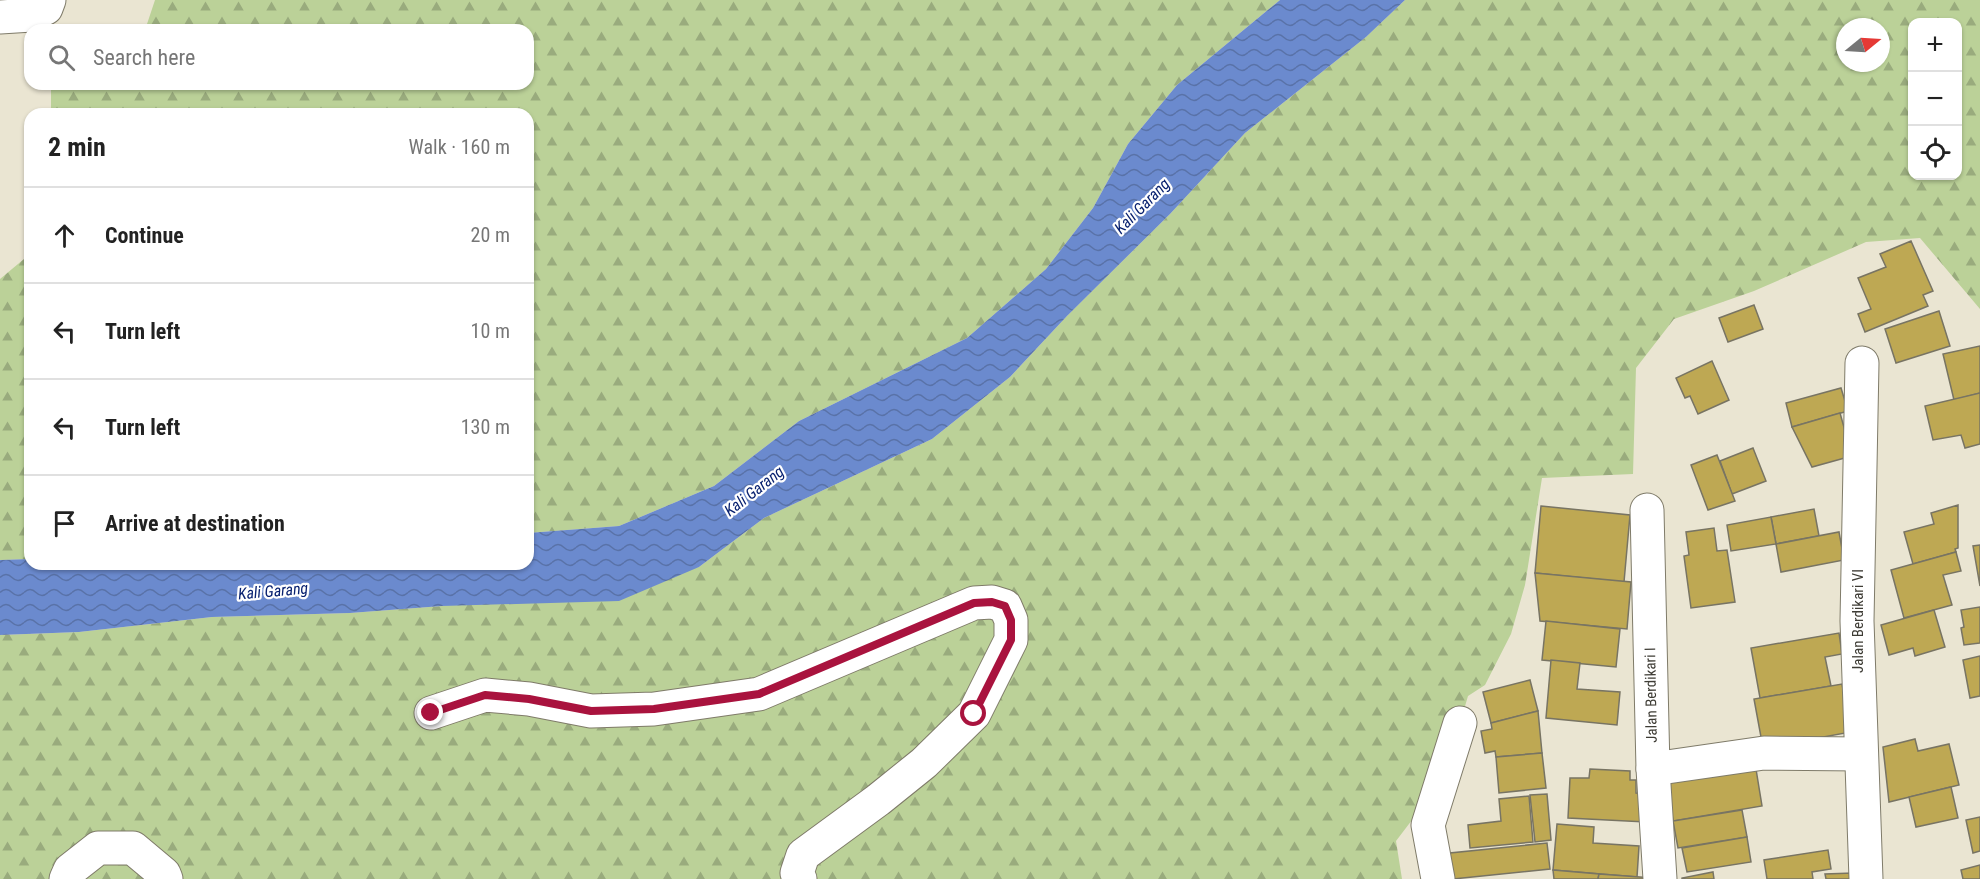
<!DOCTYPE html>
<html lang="en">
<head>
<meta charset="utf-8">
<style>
	:root { --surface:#fff; --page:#f6f6f6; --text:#222; --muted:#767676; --line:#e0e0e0 }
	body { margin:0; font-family:"Roboto Condensed",sans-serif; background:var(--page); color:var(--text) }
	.controls { position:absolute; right:18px; top:18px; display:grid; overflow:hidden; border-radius:12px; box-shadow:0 2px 4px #0004 }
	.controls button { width:54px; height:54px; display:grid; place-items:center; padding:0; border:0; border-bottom:2px solid var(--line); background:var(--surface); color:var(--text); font:30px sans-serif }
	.compass { position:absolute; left:1836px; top:18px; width:54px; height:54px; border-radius:50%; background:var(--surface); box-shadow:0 2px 4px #0004; rotate:72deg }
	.stop { position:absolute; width:18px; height:18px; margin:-14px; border:4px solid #a9133e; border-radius:50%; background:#fff }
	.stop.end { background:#a9133e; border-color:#fff; box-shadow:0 2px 6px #0008 }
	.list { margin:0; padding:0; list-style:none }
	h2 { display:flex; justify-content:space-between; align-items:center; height:78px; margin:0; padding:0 24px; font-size:26px }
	h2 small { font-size:20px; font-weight:400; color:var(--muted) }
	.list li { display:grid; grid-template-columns:39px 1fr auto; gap:18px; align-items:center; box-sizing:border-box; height:96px; padding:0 24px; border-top:2px solid var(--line) }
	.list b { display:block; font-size:22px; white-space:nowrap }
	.list em { font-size:20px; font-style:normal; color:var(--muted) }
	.icon { flex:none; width:33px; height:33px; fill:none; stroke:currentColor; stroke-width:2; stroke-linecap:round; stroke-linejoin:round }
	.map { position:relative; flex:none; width:1980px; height:879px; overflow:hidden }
	.search { position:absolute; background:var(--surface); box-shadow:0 2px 4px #0004; left:24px; top:24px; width:510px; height:66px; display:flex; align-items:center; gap:15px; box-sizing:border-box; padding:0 21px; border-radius:18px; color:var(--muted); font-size:22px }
	.panel { position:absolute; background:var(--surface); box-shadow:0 2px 4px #0004; left:24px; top:108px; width:510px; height:462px; border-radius:18px }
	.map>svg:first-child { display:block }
</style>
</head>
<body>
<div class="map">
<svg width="1980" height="879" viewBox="0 0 1980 879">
	<defs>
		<pattern id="forest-firs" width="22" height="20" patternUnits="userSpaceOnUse" patternTransform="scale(1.5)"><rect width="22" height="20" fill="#bbd198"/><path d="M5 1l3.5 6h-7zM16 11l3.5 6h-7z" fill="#99ab7d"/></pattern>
		<pattern id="water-waves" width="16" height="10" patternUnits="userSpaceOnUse" patternTransform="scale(1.5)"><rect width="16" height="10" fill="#6b8ace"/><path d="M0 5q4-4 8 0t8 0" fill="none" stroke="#5972a8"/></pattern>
	</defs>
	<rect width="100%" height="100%" fill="#eae5d2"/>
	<g fill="url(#forest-firs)" fill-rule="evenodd">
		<polygon points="155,0 1280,0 1177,85 1128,144 1093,208 1046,269 967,338 799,421 714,486 619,526 528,533 528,114 51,114 51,84 528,84 528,30 145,30"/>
		<path d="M1405,0H1980V309L1920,238L1866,242L1754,291L1674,319L1636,368L1633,474L1542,478L1525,585L1511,634L1485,685L1468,696L1444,778L1396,841L1402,879H0V635L79,632L212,617L350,613L442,606L699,567L764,518L932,439L1010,377L1067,316L1170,214L1245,133L1366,37ZM1912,22H1958V176H1912ZM1845,27H1881V63H1845Z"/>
		<polygon points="30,254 30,559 0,560 0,279"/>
	</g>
	<polygon fill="url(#water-waves)" points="1280,0 1405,0 1366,37 1245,133 1170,214 1067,316 1010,377 932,439 764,518 699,567 619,601 442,606 350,613 212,617 79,632 0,635 0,560 30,559 30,564 528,564 528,533 619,526 714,486 799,421 967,338 1046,269 1093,208 1128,144 1177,85"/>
	<g fill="#bea853" stroke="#787463" stroke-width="1.5">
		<polygon points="1911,241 1933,291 1923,295 1928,306 1865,332 1858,314 1871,309 1858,278 1886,267 1880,254"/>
		<polygon points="1754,305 1763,329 1728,342 1719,318"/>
		<polygon points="1939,311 1950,346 1896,363 1885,329"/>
		<polygon points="1980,346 1980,393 1954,400 1943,354"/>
		<polygon points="1712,361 1729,400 1698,414 1690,396 1685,398 1676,378"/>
		<polygon points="1841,388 1848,411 1792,427 1786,403"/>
		<polygon points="1980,393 1980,444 1965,448 1961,435 1933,440 1925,406"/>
		<polygon points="1840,413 1852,456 1812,467 1792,427"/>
		<polygon points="1753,448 1766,481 1732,494 1720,461"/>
		<polygon points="1717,455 1735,501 1708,510 1691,465"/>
		<polygon points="1958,505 1958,548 1955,549 1956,552 1913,564 1904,532 1934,524 1931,513"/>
		<polygon points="1541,506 1630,515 1624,582 1535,573"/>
		<polygon points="1814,509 1819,536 1776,544 1771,517"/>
		<polygon points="1771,517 1776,544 1731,551 1727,525"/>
		<polygon points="1714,528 1717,551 1727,550 1735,602 1691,608 1684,556 1689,555 1686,532"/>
		<polygon points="1839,532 1844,560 1781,572 1776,544"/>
		<polygon points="1980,545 1980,586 1973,546"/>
		<polygon points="1956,552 1961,571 1943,575 1952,605 1904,618 1891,570"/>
		<polygon points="1535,573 1631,582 1627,629 1540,621"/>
		<polygon points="1980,607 1980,643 1964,645 1961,628 1964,627 1961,610"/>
		<polygon points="1934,610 1945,647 1915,656 1913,648 1889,655 1881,625"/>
		<polygon points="1546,621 1620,629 1616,667 1542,660"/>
		<polygon points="1839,633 1842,654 1825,657 1831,686 1760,698 1751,648"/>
		<polygon points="1980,656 1980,696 1970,698 1963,660"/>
		<polygon points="1551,660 1580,663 1577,689 1620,692 1617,725 1546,718"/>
		<polygon points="1530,680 1538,711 1491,723 1483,692"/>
		<polygon points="1842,684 1851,732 1763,748 1754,699"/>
		<polygon points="1538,711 1542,753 1496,757 1495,751 1485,753 1481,731 1492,729 1491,723"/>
		<polygon points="1915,739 1918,751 1949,744 1959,785 1889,802 1883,747"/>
		<polygon points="1542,753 1546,788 1499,793 1496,757"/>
		<polygon points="1755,763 1762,806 1673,821 1666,778"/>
		<polygon points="1590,769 1630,771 1630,780 1636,780 1636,793 1647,794 1646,822 1568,818 1570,778 1589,778"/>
		<polygon points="1951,787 1958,818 1916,827 1909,797"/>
		<polygon points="1547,794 1551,840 1535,842 1530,795"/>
		<polygon points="1529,796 1533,842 1470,848 1468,825 1501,821 1499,799"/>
		<polygon points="1742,810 1747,837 1678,848 1673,821"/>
		<polygon points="1980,817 1980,851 1973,853 1966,820"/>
		<polygon points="1557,824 1594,827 1593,843 1639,846 1637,877 1553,870"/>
		<polygon points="1747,837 1751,862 1687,872 1682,848"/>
		<polygon points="1547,843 1550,869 1453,879 1450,853"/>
		<polygon points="1828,850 1831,869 1812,872 1813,879 1767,879 1764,860"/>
		<polygon points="1980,865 1980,879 1963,879 1961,870"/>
		<polygon points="1553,870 1599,874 1598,879 1554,879"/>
		<polygon points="1713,872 1714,879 1682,879 1682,878"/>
		<polygon points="1853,873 1853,879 1826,879 1825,874"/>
		<polygon points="1599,874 1653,878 1653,879 1598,879"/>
	</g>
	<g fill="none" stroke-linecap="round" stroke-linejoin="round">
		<defs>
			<g id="minor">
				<polyline points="0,17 32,15 46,8 49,0"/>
				<polyline points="1862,363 1857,621 1866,879"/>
				<polyline points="1647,510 1653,769 1660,879"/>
				<polyline points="431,713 485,695 529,699 591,711 654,709 759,694 974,603 992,602 1005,606 1011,620 1011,640 974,714 924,763 878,800 803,855 797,873 800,879"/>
				<polyline points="1653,769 1764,753 1861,754"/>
				<polyline points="66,879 70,870 98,848 133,848 164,874 166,879"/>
				<polyline points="1438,879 1428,825 1460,723"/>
			</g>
		</defs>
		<use href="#minor" stroke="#7f7b69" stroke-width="35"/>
		<use href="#minor" stroke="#fff" stroke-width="33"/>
	</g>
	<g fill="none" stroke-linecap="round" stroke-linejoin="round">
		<polyline stroke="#a9133e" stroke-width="8" points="431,713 485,695 529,699 591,711 654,709 759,694 974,603 992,602 1005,606 1011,620 1011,640 974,714"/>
	</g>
	<g text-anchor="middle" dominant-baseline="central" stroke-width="4.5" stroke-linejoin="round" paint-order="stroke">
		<g font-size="15" fill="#3e3c35" stroke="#fff">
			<text transform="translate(1858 621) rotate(-90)">Jalan Berdikari VI</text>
			<text transform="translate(1651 695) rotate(-91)">Jalan Berdikari I</text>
		</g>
		<g font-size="16" font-style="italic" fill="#082170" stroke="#fff">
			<text transform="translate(1142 206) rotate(-45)">Kali Garang</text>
			<text transform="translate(754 491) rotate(-38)">Kali Garang</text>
			<text transform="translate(273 591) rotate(-5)">Kali Garang</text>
		</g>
	</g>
</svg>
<div class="controls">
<button>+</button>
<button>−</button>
<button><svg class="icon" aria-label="locate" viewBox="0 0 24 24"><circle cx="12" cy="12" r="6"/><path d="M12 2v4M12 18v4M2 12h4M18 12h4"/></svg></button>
</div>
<svg class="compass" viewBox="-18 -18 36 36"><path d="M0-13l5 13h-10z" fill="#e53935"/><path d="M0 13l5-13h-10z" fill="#767676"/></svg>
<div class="stop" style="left:974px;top:714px"></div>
<div class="stop end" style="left:431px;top:713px"></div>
<div class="search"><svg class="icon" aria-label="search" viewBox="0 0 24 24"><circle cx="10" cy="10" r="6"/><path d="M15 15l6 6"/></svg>Search here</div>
<section class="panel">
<h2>2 min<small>Walk · 160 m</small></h2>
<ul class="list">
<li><svg class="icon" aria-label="ahead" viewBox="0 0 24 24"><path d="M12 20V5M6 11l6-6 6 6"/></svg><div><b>Continue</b></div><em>20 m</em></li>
<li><svg class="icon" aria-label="left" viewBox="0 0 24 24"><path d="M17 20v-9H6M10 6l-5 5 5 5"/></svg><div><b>Turn left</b></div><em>10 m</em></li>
<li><svg class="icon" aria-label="left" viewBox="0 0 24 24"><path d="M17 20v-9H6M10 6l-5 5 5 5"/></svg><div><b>Turn left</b></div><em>130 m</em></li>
<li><svg class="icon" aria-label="arrive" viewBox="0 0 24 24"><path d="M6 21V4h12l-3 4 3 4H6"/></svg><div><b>Arrive at destination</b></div></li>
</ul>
</section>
</div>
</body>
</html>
